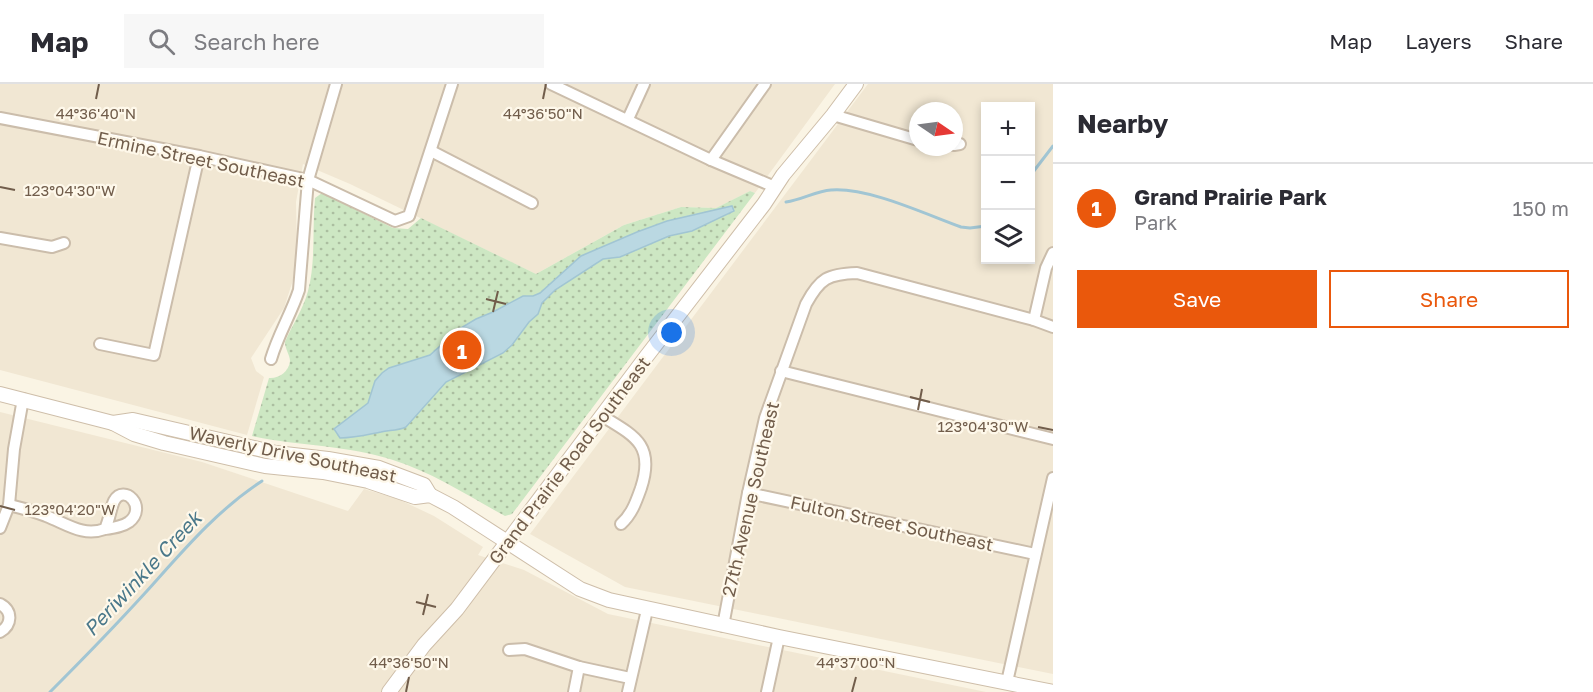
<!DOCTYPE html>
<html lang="en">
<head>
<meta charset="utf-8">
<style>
	:root { --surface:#fff; --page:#f7f7f7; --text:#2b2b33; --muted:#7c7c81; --line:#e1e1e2; --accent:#ea580c }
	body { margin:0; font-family:"Golos Text",sans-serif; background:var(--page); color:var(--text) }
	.controls { position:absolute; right:18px; top:18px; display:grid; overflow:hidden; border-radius:0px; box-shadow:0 3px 9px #0003 }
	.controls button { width:54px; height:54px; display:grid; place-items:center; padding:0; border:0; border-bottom:2px solid var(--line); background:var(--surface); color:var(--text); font:30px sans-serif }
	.compass { position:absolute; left:909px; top:18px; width:54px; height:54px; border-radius:50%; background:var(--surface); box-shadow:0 3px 9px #0003; rotate:103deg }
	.you { position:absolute; left:672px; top:249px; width:21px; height:21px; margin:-15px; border:4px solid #fff; border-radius:50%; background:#1a73e8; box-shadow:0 0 0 9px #1a73e833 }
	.badge { display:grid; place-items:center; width:39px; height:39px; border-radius:50%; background:var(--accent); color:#fff; font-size:20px; font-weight:700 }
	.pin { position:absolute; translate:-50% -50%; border:3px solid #fff; box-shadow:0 2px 6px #0006 }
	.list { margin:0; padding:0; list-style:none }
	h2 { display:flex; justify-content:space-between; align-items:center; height:78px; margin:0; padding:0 24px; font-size:26px }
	h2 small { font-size:20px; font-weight:400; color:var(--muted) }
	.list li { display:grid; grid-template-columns:39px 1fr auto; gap:18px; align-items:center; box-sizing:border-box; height:90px; padding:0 24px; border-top:2px solid var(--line) }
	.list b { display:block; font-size:22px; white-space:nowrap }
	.list p { margin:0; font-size:20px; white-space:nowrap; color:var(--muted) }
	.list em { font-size:20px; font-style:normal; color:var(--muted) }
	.actions { display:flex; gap:12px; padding:18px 24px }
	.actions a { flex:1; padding:14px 0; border:2px solid var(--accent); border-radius:0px; text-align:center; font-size:21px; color:var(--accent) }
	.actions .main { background:var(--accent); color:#fff }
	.icon { flex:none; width:33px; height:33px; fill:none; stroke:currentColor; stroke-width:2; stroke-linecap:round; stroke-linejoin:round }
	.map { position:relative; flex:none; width:1053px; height:608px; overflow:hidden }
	header { display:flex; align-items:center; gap:36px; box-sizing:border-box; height:84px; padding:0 30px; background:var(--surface); border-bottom:2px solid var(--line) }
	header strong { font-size:28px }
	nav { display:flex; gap:33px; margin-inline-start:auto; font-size:21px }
	.search { width:420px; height:54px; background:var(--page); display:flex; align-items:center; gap:15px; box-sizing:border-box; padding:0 21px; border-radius:0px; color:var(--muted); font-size:22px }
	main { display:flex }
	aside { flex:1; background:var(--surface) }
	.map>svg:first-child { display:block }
</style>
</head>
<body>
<header>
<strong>Map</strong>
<div class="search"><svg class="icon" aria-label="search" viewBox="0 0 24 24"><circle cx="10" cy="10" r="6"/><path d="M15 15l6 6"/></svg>Search here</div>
<nav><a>Map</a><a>Layers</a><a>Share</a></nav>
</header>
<main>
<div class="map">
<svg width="1053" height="608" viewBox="0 0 1053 608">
	<defs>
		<pattern id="park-dots" width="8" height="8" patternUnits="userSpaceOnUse" patternTransform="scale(1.5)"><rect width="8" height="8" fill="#cde7c3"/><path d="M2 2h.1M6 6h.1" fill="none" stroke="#abbea0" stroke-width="1.8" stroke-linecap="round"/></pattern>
	</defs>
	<rect width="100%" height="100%" fill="#faf4e4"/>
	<g fill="#f1e7d3" fill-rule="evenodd">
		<polygon points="0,0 835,0 755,109 750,107 716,124 681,123 624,141 536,190 350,100 303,80 296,118 297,167 293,196 284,224 251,274 256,287 264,293 247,351 0,286"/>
		<path d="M868,0H1053V590L625,503L530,450ZM986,22H1030V176H986ZM918,27H954V63H918Z"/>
		<polygon points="0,328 202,378 348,427 364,405 398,415 434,432 483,463 478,471 524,486 608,530 986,608 0,608"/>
	</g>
	<path fill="url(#park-dots)" d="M750,107L755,109L512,430L505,432C468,412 434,389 393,376C348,361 299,362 252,352L269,294C278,295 289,288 290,277C290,271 285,265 285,258C292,241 303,226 308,207C316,177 312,145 315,114L322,109L393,144L408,145L421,134L536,190L624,141L681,123L716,124Z"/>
	<path fill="#bad8e2" stroke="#a1c5d3" stroke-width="1.5" d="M732,122L734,127L692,147L669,152L620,173L603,175L555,206L542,219L538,230L529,238L512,261L503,269L446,298L406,343C397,347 389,346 381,348C366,351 355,354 340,354L334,345L368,319L375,297L382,289L389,284L430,271L459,245L476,235L493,228L523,212H533L540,209L581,172L637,148L667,137Z"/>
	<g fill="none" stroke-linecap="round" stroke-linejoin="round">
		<g stroke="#a1c5d3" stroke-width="3">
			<polyline points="1030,92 1053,62"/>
			<path d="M786,118C802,116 816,107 831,106C868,103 925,130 961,143L970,144L986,142"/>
			<path d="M50,608C83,575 115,542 146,508C182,468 216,427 262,397"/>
		</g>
		<defs>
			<g id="minor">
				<polyline points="551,0 711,76 775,103"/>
				<polyline points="833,31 918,56"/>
				<polyline points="0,34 199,72 308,96 395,137 409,132 452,0"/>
				<polyline points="628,35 644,0"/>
				<polyline points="954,61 960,60"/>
				<polyline points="431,67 532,119"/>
				<polyline points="711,76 765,0"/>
				<polyline points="0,154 52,163 64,159"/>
				<polyline points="1034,236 1046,184 1053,169"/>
				<polyline points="100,260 154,271 199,72"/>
				<path d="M271,275C278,251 291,230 299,206L308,96L336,0"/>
				<polyline points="781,287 1053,355"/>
				<path d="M602,332C635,352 655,361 641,404C636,418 632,430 621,440"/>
				<polyline points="748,409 1035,470"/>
				<path d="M9,421C21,424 34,427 46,432C67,440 83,453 105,445C109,437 111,423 114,417C124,399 148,423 129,438C122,443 113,444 105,445"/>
				<polyline points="0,444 9,421 14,365 23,315"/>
				<path d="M0,520C13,527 12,541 0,548"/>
				<path d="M723,542L748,409L765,334L806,220C820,194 828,190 857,189L1034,236L1053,243"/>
				<polyline points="509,566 525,565 579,583 630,594"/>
				<polyline points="1007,598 1053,394"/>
				<polyline points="574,608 579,583"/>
				<polyline points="628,608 647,526"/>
				<polyline points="767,608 779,553"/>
			</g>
			<g id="secondary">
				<polyline points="0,310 113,339 134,350 164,359 265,382 323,388 368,397 415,413 430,411 453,423 580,505 609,516 779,553 1053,608"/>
				<polyline points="113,339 133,336 276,369 328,375 379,384 424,401 430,411"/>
				<polyline points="389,608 424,561 457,525 646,273 764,120 783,91 833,31 856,0"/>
			</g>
		</defs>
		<use href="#minor" stroke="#cbbdab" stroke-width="14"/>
		<use href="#secondary" stroke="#cebea9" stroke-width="16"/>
		<use href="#minor" stroke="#fff" stroke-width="10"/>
		<use href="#secondary" stroke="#fff" stroke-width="14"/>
	</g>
	<path fill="none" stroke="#715d4b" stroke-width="2" d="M96,15L99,0M543,15L546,0M0,103L15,106M486,215L506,220M493,228L498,207M910,313L930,318M918,326L922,305M1038,343L1053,346M0,422L15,426M416,518L436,523M423,531L428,510M406,608L409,593M852,608L856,593"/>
	<g text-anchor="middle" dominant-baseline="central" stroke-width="4.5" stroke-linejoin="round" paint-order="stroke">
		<g font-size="18" fill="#715d4b" stroke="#fef8ea">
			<text transform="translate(201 75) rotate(12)">Ermine Street Southeast</text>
			<text transform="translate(293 370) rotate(12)">Waverly Drive Southeast</text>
			<text transform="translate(569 376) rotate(-53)">Grand Prairie Road Southeast</text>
			<text transform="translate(750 415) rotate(-77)">27th Avenue Southeast</text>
			<text transform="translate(892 439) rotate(12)">Fulton Street Southeast</text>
		</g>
		<g font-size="20" font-style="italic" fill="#4a788a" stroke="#fef8ea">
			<text transform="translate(142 489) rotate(-47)">Periwinkle Creek</text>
		</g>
	</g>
	<g font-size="15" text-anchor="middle" fill="#715d4b" stroke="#fef8ea" stroke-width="4.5" stroke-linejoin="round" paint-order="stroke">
		<text x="96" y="35">44°36'40"N</text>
		<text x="543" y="35">44°36'50"N</text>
		<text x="70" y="112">123°04'30"W</text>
		<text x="983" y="348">123°04'30"W</text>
		<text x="70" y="431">123°04'20"W</text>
		<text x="409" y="584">44°36'50"N</text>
		<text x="856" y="584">44°37'00"N</text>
	</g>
</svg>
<div class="controls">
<button>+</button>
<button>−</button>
<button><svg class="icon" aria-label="layers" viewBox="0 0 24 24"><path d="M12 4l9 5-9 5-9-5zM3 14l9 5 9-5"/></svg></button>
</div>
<svg class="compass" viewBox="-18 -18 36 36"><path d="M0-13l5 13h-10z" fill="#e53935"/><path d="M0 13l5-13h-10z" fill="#7c7c81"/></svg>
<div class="you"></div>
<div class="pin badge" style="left:462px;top:266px">1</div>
</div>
<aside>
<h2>Nearby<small></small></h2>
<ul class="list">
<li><span class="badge">1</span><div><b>Grand Prairie Park</b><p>Park</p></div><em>150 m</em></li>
</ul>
<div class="actions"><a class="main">Save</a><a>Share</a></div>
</aside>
</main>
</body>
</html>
